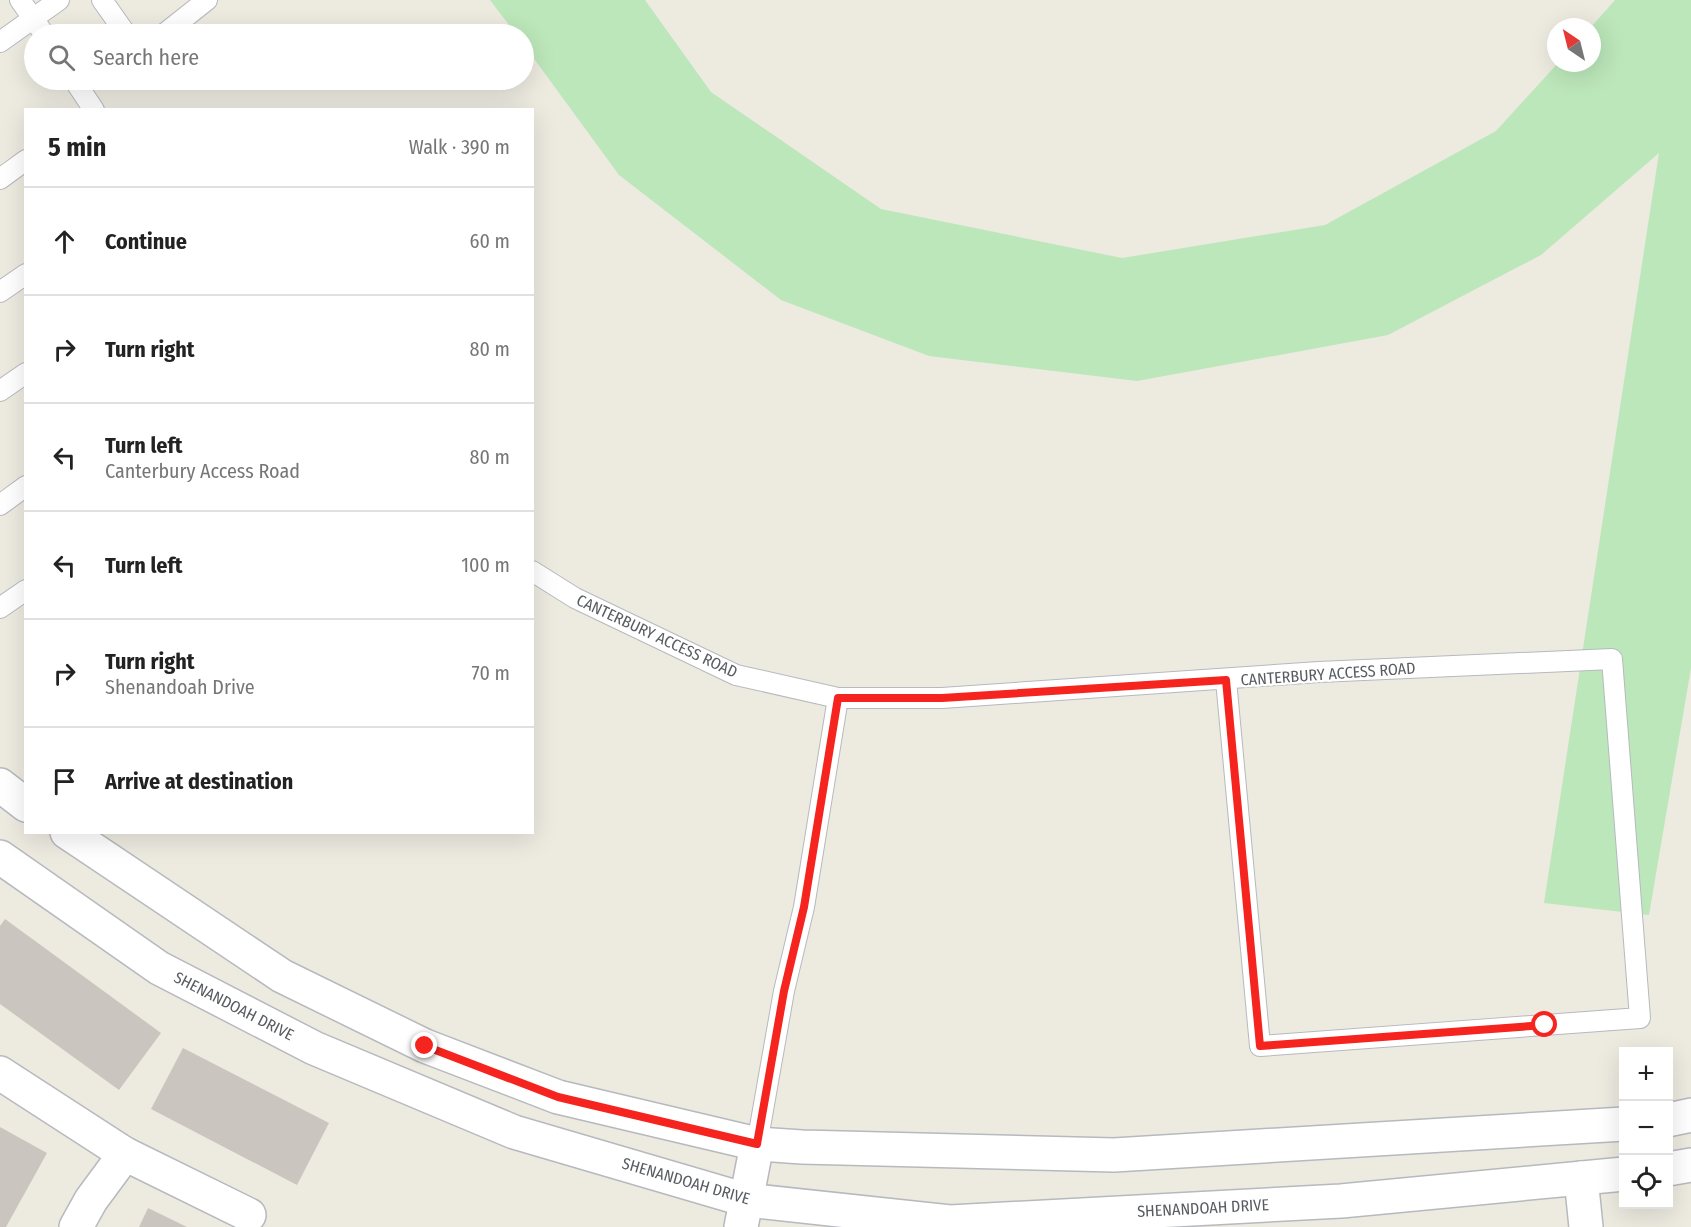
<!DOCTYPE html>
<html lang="en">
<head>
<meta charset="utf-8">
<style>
	:root { --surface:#fff; --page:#f2f2f2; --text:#222; --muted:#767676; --line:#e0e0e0 }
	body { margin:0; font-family:"Fira Sans Condensed",sans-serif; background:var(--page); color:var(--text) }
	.controls { position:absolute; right:18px; bottom:18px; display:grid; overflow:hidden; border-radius:0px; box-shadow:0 6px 24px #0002 }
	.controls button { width:54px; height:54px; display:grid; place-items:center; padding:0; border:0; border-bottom:2px solid var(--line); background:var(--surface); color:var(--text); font:30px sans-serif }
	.compass { position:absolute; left:1547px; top:18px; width:54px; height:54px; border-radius:50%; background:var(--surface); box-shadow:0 6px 24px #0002; rotate:325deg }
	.stop { position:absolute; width:18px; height:18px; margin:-14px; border:4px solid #f5241e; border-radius:50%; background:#fff }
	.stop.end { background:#f5241e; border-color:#fff; box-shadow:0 2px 6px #0008 }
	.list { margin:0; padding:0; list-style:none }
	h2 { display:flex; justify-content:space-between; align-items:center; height:78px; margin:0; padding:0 24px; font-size:26px }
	h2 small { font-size:20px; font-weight:400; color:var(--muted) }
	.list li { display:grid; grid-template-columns:39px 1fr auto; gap:18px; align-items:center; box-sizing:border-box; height:108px; padding:0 24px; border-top:2px solid var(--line) }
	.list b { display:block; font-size:22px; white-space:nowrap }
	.list p { margin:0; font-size:20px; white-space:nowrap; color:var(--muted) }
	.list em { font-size:20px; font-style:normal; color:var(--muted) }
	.icon { flex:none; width:33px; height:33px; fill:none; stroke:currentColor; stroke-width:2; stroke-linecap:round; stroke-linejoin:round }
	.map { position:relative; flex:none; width:1691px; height:1227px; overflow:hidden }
	.search { position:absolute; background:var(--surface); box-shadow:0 6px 24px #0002; left:24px; top:24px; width:510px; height:66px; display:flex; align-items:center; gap:15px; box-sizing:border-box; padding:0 21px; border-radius:33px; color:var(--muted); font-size:22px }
	.panel { position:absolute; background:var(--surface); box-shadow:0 6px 24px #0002; left:24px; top:108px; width:510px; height:726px; border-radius:0px }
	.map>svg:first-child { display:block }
</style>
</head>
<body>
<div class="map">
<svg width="1691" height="1227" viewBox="0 0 1691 1227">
	<rect width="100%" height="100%" fill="#edeae0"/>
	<polygon fill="#bce7ba" points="490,0 645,0 711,92 881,209 1122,258 1325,225 1496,131 1558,63 1592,63 1591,27 1615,0 1691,0 1691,668 1649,915 1544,903 1659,153 1541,255 1388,335 1137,381 929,356 781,300 619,175 524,45 524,34 516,34"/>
	<g fill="#cac6bf">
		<polygon points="5,919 161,1033 119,1090 0,1004 0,926"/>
		<polygon points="183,1048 329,1123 297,1185 151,1109"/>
		<polygon points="0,1127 47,1153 6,1227 0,1227"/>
		<polygon points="148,1208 187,1227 139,1227"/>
	</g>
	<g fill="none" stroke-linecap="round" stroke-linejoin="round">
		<defs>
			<g id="service">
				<polyline points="20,0 44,34"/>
				<polyline points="102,0 126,34"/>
				<polyline points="164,34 207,0"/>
				<polyline points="0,42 59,0"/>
				<polyline points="74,80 94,110"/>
				<polyline points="0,179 26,160"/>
				<polyline points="0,292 26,274"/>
				<polyline points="0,391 26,373"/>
				<polyline points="0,505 26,486"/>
				<polyline points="532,571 575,598 736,675 838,698 942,698 1319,672 1612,659 1640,1018 1260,1046 1226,680"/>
				<polyline points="0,608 26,590"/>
				<polyline points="757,1144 784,991 804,907 838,698"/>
			</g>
			<g id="minor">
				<polyline points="0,1073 125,1154 249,1215"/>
				<polyline points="1581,1178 1586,1227"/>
				<polyline points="76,1227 91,1200 125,1154"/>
				<polyline points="741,1227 757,1144"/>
			</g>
			<g id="tertiary">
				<polyline points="0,785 26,805"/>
				<polyline points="67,832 282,976 425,1046 558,1097 757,1144 802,1147 1114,1155 1624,1124"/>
				<polyline points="0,857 159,968 314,1048 514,1132 746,1200 950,1222 1341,1201 1624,1174"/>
				<polyline points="1668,1120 1691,1115"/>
				<polyline points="1668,1169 1691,1165"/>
			</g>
		</defs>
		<use href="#service" stroke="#b6b9be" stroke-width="22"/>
		<use href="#minor" stroke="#b6b9be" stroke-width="36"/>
		<use href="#tertiary" stroke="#b6b9be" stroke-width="36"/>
		<use href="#service" stroke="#fff" stroke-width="20"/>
		<use href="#minor" stroke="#fff" stroke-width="33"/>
		<use href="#tertiary" stroke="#fff" stroke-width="33"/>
	</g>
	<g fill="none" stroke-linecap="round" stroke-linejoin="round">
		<polyline stroke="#f5241e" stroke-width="8" points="425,1046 558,1097 757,1144 784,991 804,907 838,698 942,698 1226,680 1260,1046 1545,1025"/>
	</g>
	<g text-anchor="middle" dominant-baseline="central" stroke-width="4.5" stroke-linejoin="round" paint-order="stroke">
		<g font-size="16" fill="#595d62" stroke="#fff">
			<text transform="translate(657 636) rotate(25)">CANTERBURY ACCESS ROAD</text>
			<text transform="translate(1328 674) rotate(-4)">CANTERBURY ACCESS ROAD</text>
			<text transform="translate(234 1006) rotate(27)">SHENANDOAH DRIVE</text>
			<text transform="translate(686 1181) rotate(16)">SHENANDOAH DRIVE</text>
			<text transform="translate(1203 1208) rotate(-3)">SHENANDOAH DRIVE</text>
		</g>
	</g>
</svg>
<div class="controls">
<button>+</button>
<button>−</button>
<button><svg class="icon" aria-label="locate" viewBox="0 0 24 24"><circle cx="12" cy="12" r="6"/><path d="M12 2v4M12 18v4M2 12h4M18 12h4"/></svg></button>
</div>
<svg class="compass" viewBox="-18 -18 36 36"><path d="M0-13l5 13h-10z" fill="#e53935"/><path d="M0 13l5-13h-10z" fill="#767676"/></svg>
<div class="stop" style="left:1545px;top:1025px"></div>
<div class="stop end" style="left:425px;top:1046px"></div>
<div class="search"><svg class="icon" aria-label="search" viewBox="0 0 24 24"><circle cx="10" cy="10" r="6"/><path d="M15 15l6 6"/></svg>Search here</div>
<section class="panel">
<h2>5 min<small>Walk · 390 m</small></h2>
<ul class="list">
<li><svg class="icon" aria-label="ahead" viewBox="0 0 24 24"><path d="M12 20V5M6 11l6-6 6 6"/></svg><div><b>Continue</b></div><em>60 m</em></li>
<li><svg class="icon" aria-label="right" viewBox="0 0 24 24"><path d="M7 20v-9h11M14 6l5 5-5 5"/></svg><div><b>Turn right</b></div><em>80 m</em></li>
<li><svg class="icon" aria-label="left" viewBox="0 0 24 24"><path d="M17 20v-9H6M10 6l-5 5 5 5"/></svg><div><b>Turn left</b><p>Canterbury Access Road</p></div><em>80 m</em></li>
<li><svg class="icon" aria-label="left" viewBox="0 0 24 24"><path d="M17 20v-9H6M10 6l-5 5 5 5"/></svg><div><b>Turn left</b></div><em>100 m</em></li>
<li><svg class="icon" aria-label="right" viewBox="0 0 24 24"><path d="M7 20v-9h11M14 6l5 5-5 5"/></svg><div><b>Turn right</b><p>Shenandoah Drive</p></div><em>70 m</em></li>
<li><svg class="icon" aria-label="arrive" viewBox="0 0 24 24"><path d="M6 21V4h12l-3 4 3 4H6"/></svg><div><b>Arrive at destination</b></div></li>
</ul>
</section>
</div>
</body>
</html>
